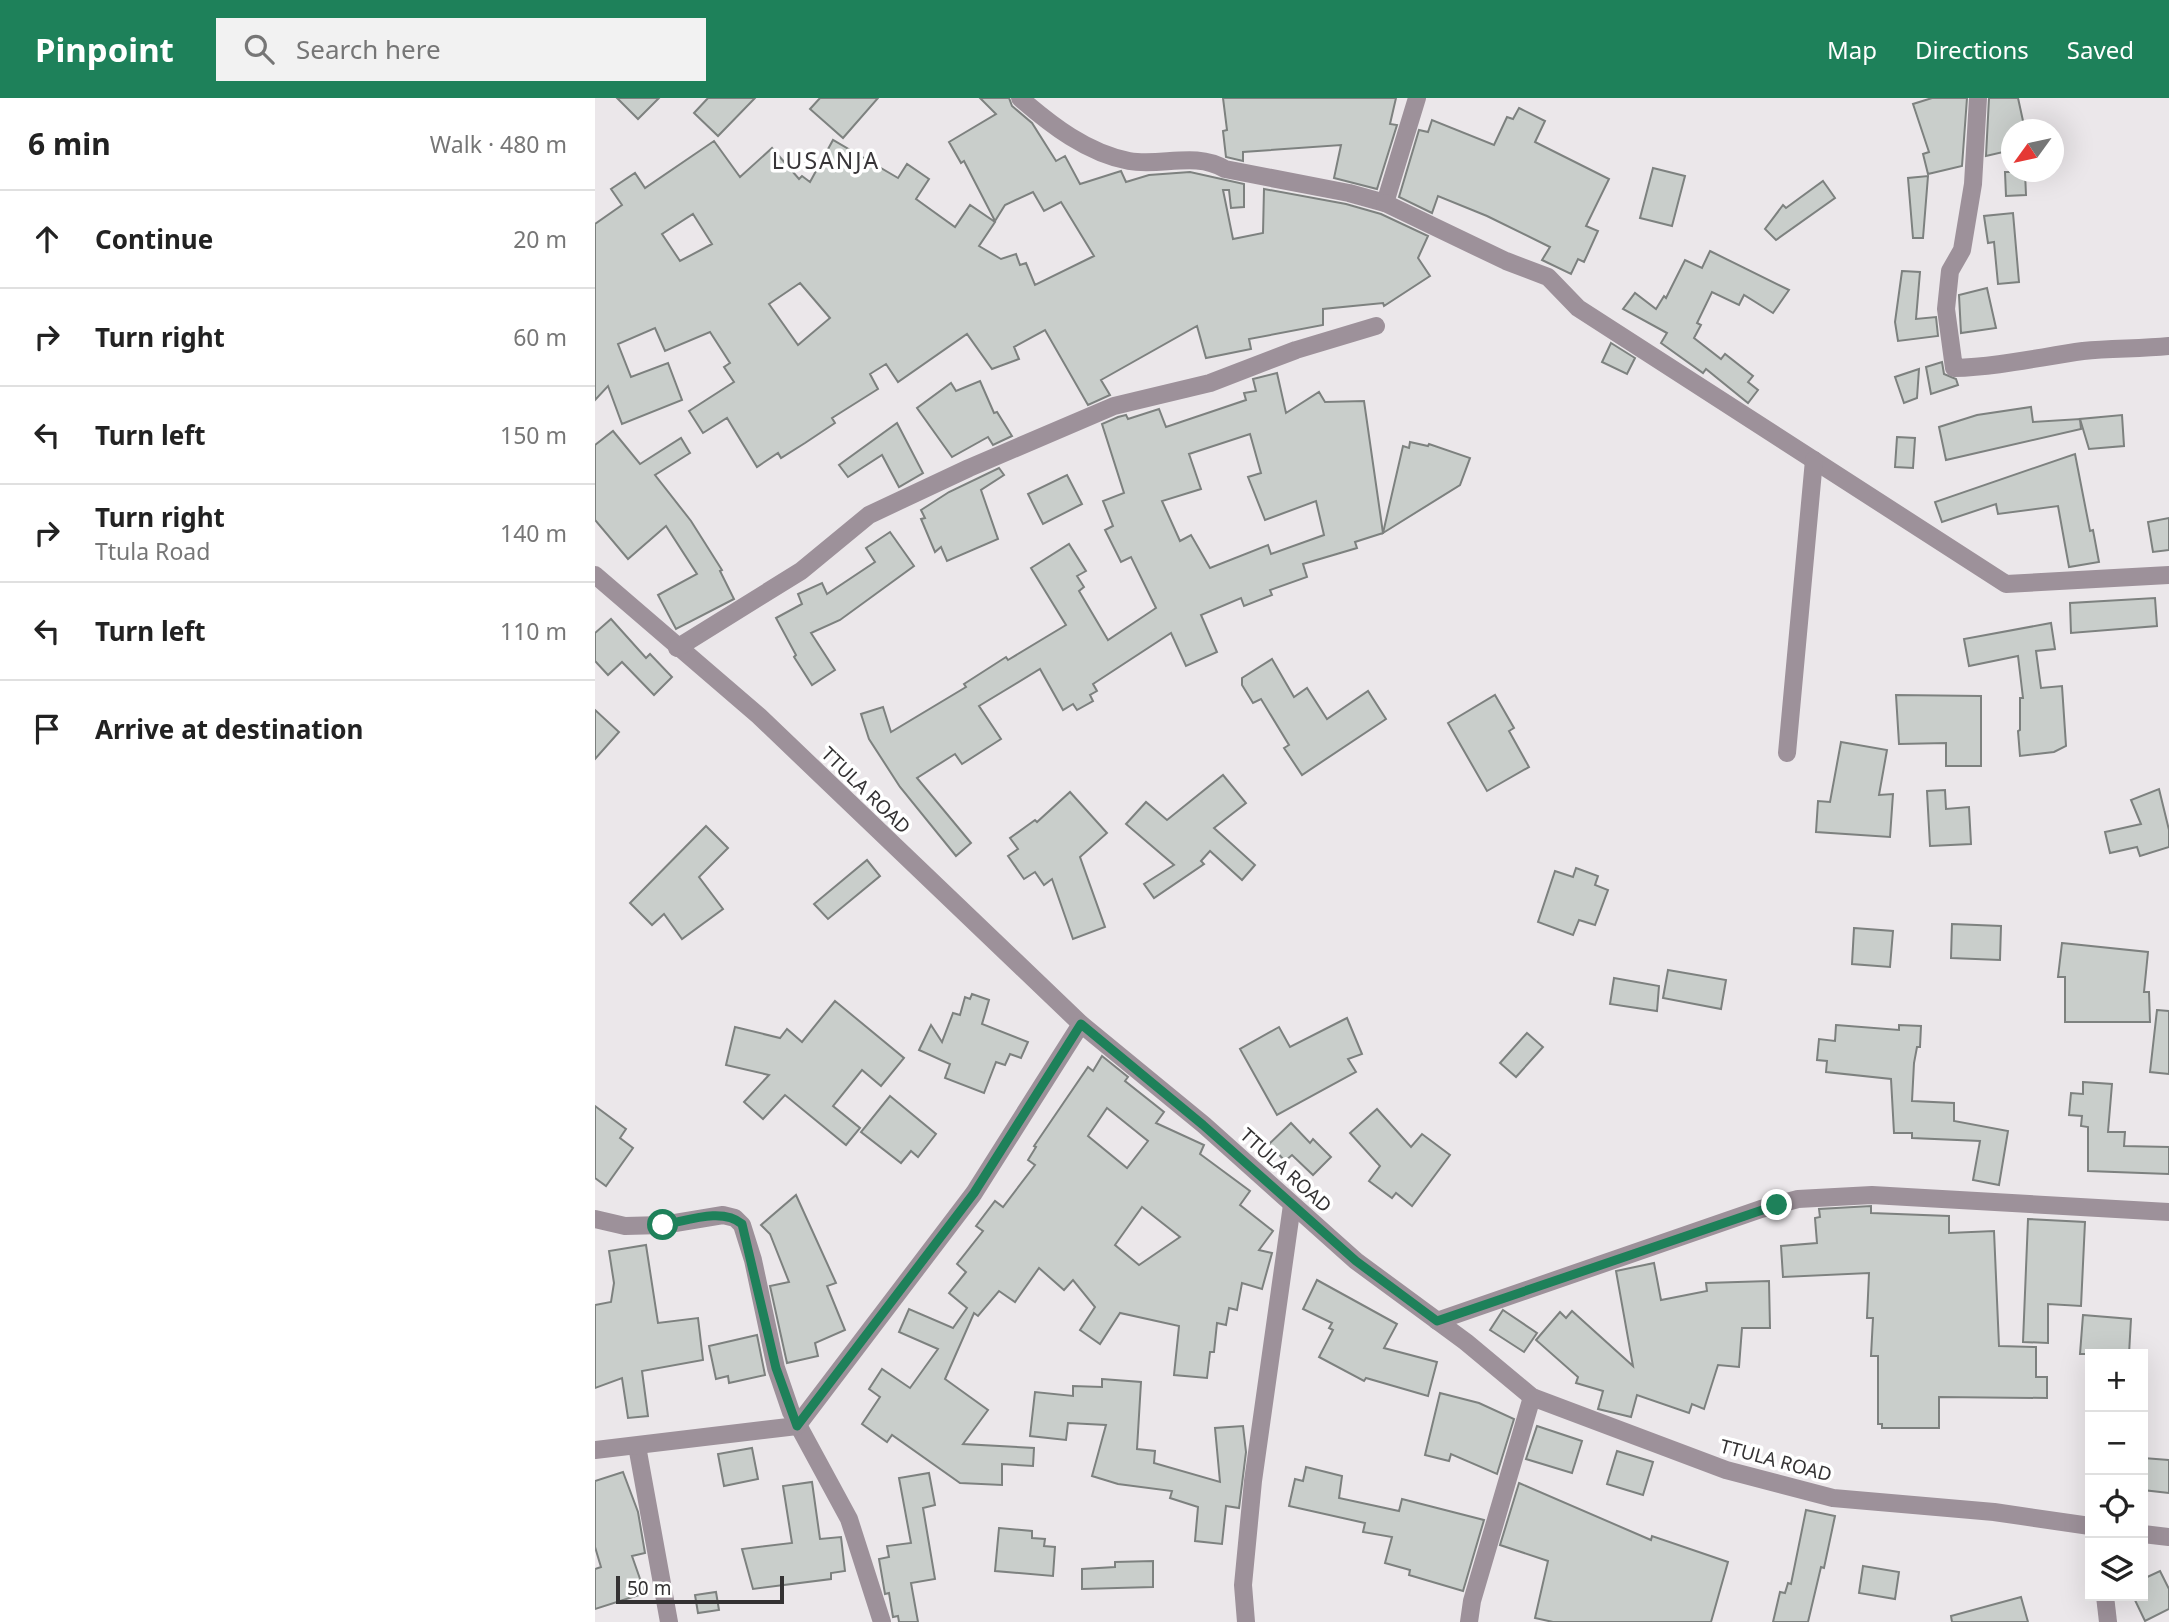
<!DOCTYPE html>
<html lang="en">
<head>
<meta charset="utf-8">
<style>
	:root { --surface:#fff; --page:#f2f2f2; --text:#222; --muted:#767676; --line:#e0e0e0; --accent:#1e815a }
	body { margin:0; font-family:"Noto Sans",sans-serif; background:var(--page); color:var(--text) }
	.controls { position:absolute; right:21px; bottom:21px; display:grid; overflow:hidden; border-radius:0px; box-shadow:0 7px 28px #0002 }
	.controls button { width:63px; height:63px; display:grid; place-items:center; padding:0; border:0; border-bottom:2px solid var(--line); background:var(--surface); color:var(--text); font:35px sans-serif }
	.compass { position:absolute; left:1406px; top:21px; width:63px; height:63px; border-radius:50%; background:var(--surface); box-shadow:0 7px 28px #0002; rotate:237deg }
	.scale { position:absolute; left:21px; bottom:18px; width:168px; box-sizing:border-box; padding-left:7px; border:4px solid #343233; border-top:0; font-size:19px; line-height:24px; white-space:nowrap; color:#343233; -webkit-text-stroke:5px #fff; paint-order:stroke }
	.stop { position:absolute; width:21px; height:21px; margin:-16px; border:5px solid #1e815a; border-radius:50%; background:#fff }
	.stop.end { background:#1e815a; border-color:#fff; box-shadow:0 2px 7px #0008 }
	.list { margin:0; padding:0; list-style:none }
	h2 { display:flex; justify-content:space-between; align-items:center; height:91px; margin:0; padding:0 28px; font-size:30px }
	h2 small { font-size:23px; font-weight:400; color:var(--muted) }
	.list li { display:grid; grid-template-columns:46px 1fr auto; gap:21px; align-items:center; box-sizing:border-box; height:98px; padding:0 28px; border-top:2px solid var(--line) }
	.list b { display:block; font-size:26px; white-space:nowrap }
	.list p { margin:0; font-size:23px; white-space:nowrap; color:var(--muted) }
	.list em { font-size:23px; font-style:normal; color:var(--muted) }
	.icon { flex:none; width:38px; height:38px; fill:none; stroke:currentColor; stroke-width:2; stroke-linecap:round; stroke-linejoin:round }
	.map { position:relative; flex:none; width:1574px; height:1524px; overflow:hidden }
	header { display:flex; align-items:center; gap:42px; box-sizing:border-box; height:98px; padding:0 35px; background:var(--accent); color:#fff }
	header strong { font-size:33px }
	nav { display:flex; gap:38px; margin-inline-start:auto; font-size:24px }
	.search { width:490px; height:63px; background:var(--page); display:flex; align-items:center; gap:18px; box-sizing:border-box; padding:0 24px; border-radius:0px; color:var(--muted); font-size:26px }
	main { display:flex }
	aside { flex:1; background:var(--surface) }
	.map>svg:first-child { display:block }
</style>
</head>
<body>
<header>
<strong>Pinpoint</strong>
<div class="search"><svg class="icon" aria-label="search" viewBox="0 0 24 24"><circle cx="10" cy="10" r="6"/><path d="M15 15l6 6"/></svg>Search here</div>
<nav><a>Map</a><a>Directions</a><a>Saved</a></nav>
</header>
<main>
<aside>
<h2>6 min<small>Walk · 480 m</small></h2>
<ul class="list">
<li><svg class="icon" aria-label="ahead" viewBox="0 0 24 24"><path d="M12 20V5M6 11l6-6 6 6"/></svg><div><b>Continue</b></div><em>20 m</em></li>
<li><svg class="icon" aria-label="right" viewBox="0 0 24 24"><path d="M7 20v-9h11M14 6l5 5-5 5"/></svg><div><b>Turn right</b></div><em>60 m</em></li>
<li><svg class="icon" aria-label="left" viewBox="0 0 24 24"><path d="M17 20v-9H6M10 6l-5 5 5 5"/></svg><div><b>Turn left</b></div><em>150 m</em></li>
<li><svg class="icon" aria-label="right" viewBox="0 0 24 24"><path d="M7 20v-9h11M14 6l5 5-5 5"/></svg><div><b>Turn right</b><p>Ttula Road</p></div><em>140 m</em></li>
<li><svg class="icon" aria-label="left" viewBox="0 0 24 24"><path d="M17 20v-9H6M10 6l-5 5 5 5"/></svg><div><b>Turn left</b></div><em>110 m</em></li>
<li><svg class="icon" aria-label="arrive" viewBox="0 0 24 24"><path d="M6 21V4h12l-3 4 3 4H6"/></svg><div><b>Arrive at destination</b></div></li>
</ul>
</aside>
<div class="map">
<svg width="1574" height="1524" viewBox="0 0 1574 1524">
	<rect width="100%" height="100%" fill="#ebe7ea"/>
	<g fill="#c9cecb" stroke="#7d817f" stroke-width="2" fill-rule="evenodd">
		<polygon points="22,0 64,0 43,21"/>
		<polygon points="113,0 160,0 123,38 99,15"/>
		<polygon points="225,0 283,0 248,40 215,11"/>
		<path d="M385,0H414L417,8L437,25L461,63L470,58L485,86L526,73L531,84L554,77L595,74L649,86V109L636,110L634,92H628L638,141L668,135L669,91L751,106L786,116L833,138L823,160L835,178L789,208L788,205L728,211V227L654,241L656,251L611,260L602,228L506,282L515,297L493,307L450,232L419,249L424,261L397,271L372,236L303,284L291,266L275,276L283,291L237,320L240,325L210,345L186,360L183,355L162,369L132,320L108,335L94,313L139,284L129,269L135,265L115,234L70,253L60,230L23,246L36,279L73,265L87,302L27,326L13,288L0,302V126L27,107L16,91L40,75L50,90L119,43L145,79L177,50L204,81L207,78L215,84L238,42L303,80L312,66L334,81L321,101L360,129L375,107L400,124L384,148L406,161L421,156L425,167L431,165L440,187L499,158L466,104L449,113L438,94L410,107L400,123L369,63L366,65L354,44L401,16ZM98,116L117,146L85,163L67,136ZM205,185L235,220L203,247L174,206Z"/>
		<polygon points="628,0 801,0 795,26 802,27 782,91 739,80 746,47 648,54 648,63 631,59 628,33 632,32"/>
		<polygon points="1337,0 1372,0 1367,68 1333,76 1328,56 1334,54 1318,6"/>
		<polygon points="1394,0 1423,0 1430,32 1417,32 1417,52 1391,58"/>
		<polygon points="924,10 950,23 940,44 1014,81 991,128 1003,133 989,164 983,161 976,176 947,162 955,149 892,118 843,98 837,115 804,99 824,32 833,34 837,22 899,47 912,19 918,21"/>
		<polygon points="1058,70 1090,78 1077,128 1045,120"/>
		<polygon points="1410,74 1430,74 1431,97 1411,98"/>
		<polygon points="1333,78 1328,140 1318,140 1313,80"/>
		<polygon points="1228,83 1240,100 1181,142 1170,131 1188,107 1191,110"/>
		<polygon points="1418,115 1424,184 1403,186 1399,144 1393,145 1389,118"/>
		<polygon points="1115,153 1194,192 1178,215 1149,197 1144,207 1117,194 1102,225 1106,227 1099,240 1126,261 1130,256 1158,278 1153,284 1163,292 1153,305 1111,271 1108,275 1066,245 1072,235 1028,211 1040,195 1061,211 1069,198 1071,200 1090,162 1107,170"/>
		<polygon points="1307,173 1325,174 1321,221 1341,219 1343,238 1303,243 1300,224"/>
		<polygon points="1392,190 1401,230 1366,235 1364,197"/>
		<polygon points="1016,245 1040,260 1032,276 1007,264"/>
		<polygon points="1347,264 1349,276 1361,281 1363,287 1336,296 1331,269"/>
		<polygon points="1324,271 1322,300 1309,305 1300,279"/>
		<path d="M682,275L691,315L724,294L730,304L769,303L788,435L760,444L762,450L708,466L712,479L675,492L677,497L649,508L646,500L606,517L622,554L591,568L576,535L498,586L502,593L495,597L498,603L482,612L478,606L468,612L445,571L384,608L406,641L367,666L360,656L322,680L376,745L361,758L305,689L274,641L266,616L288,609L296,634L371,589L369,586L411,559L413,562L471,527L436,470L474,446L491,473L482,478L489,489L484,493L513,542L561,510L536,459L526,464L510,432L518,428L508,403L529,395L507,326L523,319L531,317L533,321L564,311L571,329L651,302L649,295L661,293L658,281ZM655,336L666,375L653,379L670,422L721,403L729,437L676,456L673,447L615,470L596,437L585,443L567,403L606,391L594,356Z"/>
		<polygon points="385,283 399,315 402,314 417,338 398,347 393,339 357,359 322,310 356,285 361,293"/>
		<polygon points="1436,309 1438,324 1485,321 1486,331 1351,362 1344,329 1382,317"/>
		<polygon points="1527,317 1529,348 1494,351 1485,321"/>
		<polygon points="302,325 328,375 304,389 287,357 253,379 244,367"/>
		<polygon points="18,333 45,366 86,340 95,355 60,377 96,423 127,472 125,473 139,501 81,531 63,497 102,476 71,428 33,461 0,422 0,347"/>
		<polygon points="1302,339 1320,340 1318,370 1300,369"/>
		<polygon points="815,344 833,348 834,346 875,360 865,387 788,435 808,348 814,350"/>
		<polygon points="1480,356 1495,433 1498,432 1504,464 1474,469 1463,408 1403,416 1401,406 1347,424 1340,404"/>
		<polygon points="404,370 409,377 386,392 403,441 352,463 346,449 340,454 326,421 330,420 326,412 354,394"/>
		<polygon points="472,377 487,406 448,426 433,396"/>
		<polygon points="1574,420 1574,452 1558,454 1553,424"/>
		<polygon points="295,434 319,468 245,522 216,535 240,572 217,587 199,559 201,557 181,520 207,506 203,496 227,485 232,496 280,464 271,450"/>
		<polygon points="1560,500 1562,528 1476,535 1475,505"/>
		<polygon points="16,521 51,560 55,556 77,579 59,597 27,564 13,577 0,563 0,535"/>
		<polygon points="1456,525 1460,551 1441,553 1446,590 1467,588 1471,648 1459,654 1425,658 1423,633 1425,632 1425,600 1428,600 1423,558 1374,568 1369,541"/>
		<polygon points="677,561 699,599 712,590 732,621 773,593 791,621 707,677 689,650 694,647 666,601 658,605 647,587 647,580"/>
		<polygon points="900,597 919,630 914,633 934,669 892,693 853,625"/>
		<polygon points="1301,597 1386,598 1386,668 1351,668 1351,645 1304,646"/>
		<polygon points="0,612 24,634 0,661"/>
		<polygon points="1246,644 1292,652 1284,697 1298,696 1295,739 1221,734 1223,703 1235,704"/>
		<polygon points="628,677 651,705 619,730 660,767 647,782 615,753 606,763 609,766 559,800 549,786 579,767 531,726 551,704 572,722"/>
		<polygon points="1564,691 1574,732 1574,749 1545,758 1542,749 1515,755 1510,734 1546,726 1536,702"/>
		<polygon points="1350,692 1351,711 1374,709 1376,746 1335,748 1332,693"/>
		<polygon points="475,694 512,735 485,759 510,829 478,841 457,781 449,787 440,774 429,781 413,758 423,751 415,740 440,722 442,724"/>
		<polygon points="111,728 133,750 104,779 128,811 87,841 69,816 57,827 35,805"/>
		<polygon points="272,762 285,778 233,821 219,806"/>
		<polygon points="981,770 1003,778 1000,787 1013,792 1000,827 984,822 978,837 943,824 960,773 978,779"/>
		<polygon points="1357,826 1406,828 1405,862 1356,860"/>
		<polygon points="1259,830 1298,833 1295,869 1257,866"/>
		<polygon points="1467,845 1553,854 1549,894 1554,894 1555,924 1470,924 1470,879 1463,879"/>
		<polygon points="1073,872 1131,882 1126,911 1068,900"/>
		<polygon points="1019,880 1064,888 1062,913 1015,906"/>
		<polygon points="377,896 394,902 387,926 433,944 426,960 415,956 410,967 401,964 389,995 350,980 355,966 324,952 336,927 347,944 358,915 365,917 370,899 375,901"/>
		<polygon points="240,903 309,960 286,988 267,972 238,1008 265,1030 251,1047 190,997 168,1021 149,1004 174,977 131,967 140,929 185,940 192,931 207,944"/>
		<polygon points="1562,912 1574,913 1574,976 1555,974"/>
		<polygon points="752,920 767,956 753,961 761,974 682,1017 645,951 684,929 695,949"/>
		<polygon points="1241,927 1304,932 1304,927 1326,928 1325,949 1322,949 1319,965 1317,1003 1359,1005 1359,1023 1413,1033 1404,1087 1378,1082 1385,1043 1317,1040 1317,1035 1299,1035 1296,981 1231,974 1232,963 1222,962 1224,941 1240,943"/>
		<polygon points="932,935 948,949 921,979 905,965"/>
		<path d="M507,958L533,979L530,983L569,1014L561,1025L609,1047L605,1056L655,1093L645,1107L678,1133L664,1152L677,1155L667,1191L647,1185L642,1212L634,1210L631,1227L622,1225L619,1254H615L612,1280L579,1277L584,1228L525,1215L505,1246L485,1232L500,1209L478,1182L469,1192L444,1170L420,1204L404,1193L383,1218L379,1215L350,1281L393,1312L368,1346L439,1350L438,1368L407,1366V1387L365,1385L297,1337L292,1344L267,1326L285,1299L274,1291L287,1271L315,1290L343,1251L304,1234L314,1211L358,1230L372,1210L354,1195L371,1174L362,1166L388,1133L381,1128L400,1103L408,1109L440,1067L433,1062L441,1049L439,1048L493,969L498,973ZM512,1010L553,1043L532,1070L493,1038ZM547,1109L585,1139L544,1167L520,1147Z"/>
		<polygon points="1488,984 1517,986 1513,1034 1530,1034 1529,1048 1574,1049 1574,1076 1493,1073 1493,1029 1486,1028 1487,1018 1474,1017 1476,995 1488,996"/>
		<polygon points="295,998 341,1036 323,1059 316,1053 306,1065 266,1034"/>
		<polygon points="0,1008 31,1031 25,1040 38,1050 11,1088 0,1080"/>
		<polygon points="782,1011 816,1049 827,1036 855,1057 817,1108 801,1095 797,1100 774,1083 785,1068 755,1035"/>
		<polygon points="696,1025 715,1045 718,1041 736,1059 718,1077 697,1057 690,1063 674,1046"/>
		<polygon points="201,1097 241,1185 232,1188 250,1232 220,1245 223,1258 192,1265 175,1188 194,1184 175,1136 166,1127"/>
		<polygon points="1276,1108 1276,1115 1354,1118 1354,1135 1399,1133 1404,1248 1441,1249 1441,1279 1452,1279 1452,1300 1344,1299 1344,1330 1287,1330 1287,1326 1283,1326 1283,1258 1276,1258 1278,1220 1272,1220 1274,1175 1188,1179 1186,1148 1222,1145 1220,1120 1225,1119 1224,1111"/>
		<polygon points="1433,1121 1490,1124 1486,1208 1453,1206 1453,1245 1428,1244"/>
		<polygon points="51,1147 63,1225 103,1220 108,1262 47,1273 53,1318 33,1320 27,1280 0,1290 0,1207 16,1204 19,1185 14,1153"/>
		<polygon points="1059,1165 1066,1202 1112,1193 1111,1185 1174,1183 1175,1230 1147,1230 1144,1269 1123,1267 1109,1311 1097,1306 1094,1315 1042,1297 1036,1319 1003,1311 1008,1293 981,1285 983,1279 941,1242 965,1214 971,1220 977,1213 1038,1268 1021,1173"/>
		<polygon points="722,1182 802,1226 789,1250 842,1264 833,1298 771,1280 769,1283 724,1259 738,1232 734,1230 737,1225 708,1211"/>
		<polygon points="908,1212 942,1235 929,1254 895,1232"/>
		<polygon points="1488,1217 1536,1221 1534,1256 1485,1256"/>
		<polygon points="162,1237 170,1277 134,1285 133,1278 121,1281 114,1248"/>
		<polygon points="507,1281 546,1284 542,1351 560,1353 559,1365 625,1384 620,1330 648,1328 651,1354 644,1410 631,1408 627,1446 600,1443 603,1409 575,1400 577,1393 523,1386 497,1378 511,1327 473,1325 471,1342 435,1338 440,1294 478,1298 478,1288 507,1289"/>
		<polygon points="845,1295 884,1305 919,1321 902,1376 856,1356 854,1363 830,1357"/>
		<polygon points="942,1328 987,1343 977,1375 931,1361"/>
		<polygon points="157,1350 163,1381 129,1388 123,1356"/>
		<polygon points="1022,1353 1058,1364 1048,1397 1012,1386"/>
		<polygon points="1548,1360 1574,1362 1574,1395 1548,1392"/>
		<polygon points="711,1369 747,1378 744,1400 804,1413 807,1401 889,1422 868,1493 814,1477 815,1472 790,1465 797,1439 768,1434 770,1425 694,1408 700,1381 708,1383"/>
		<polygon points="28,1374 43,1414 50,1455 37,1458 50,1495 0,1511 0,1471 6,1469 0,1449 0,1383"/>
		<polygon points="334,1375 340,1407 328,1410 340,1481 316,1485 323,1524 304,1524 303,1518 298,1519 294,1495 290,1496 284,1461 294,1459 292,1448 316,1445 304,1380"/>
		<polygon points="217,1384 225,1441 246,1439 250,1473 236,1475 236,1481 158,1491 147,1451 197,1445 188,1388"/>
		<polygon points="924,1385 1056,1442 1057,1438 1133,1464 1116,1524 958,1524 940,1520 953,1463 905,1447"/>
		<polygon points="1211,1412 1240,1418 1229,1470 1226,1469 1213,1524 1178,1524 1185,1494 1190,1495 1193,1485 1196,1486"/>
		<polygon points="404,1430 437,1433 437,1440 450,1441 449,1448 460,1449 458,1478 400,1473"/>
		<polygon points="558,1463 558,1489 487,1491 487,1471 520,1469 520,1464"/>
		<polygon points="1268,1468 1304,1474 1300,1501 1264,1495"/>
		<polygon points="1565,1473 1574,1491 1574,1511 1550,1523 1538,1498 1548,1498 1548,1481"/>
		<polygon points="121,1494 124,1512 103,1515 100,1497"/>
		<polygon points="1426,1499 1433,1524 1357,1524 1356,1518"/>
	</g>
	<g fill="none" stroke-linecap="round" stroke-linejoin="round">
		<g stroke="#9d919a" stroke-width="18">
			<path d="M425,0C456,27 492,55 534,63C566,69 600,53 630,71L754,95L790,105L822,0"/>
			<path d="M1383,0L1378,86L1367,152L1355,173L1351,211L1359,270C1403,269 1445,259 1488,253C1517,250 1545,251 1574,248"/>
			<polyline points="790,105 911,163 953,179 983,210 1411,486 1574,477"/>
			<polyline points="0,477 164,618 486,926 609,1027 761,1163 871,1244 937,1299 1131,1372 1238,1400 1399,1414 1495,1428"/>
			<polyline points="82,550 206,473 274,417 374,370 519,308 615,285 701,252 781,228"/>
			<polyline points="1192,655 1219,362"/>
			<polyline points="0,1121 30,1128 68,1127 128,1117 140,1120 147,1127 158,1162 181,1270 196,1314 254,1421 287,1524"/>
			<polyline points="842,1223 1166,1111 1203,1101 1277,1097 1574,1114"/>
			<polyline points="42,1348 74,1524"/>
			<polyline points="0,1352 202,1328 379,1095 486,926"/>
			<polyline points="1548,1436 1574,1439"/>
			<polyline points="1510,1498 1513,1524"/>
			<polyline points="651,1524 648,1487 658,1383 697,1107"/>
			<polyline points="874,1524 877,1503 937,1299"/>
		</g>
	</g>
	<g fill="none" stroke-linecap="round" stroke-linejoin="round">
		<path stroke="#1e815a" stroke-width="9" d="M68,1127C92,1123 127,1109 147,1126L181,1270L202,1328L379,1095L486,926L608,1027L761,1163L842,1223L1182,1107"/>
	</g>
	<g text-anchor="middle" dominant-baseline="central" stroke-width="7" stroke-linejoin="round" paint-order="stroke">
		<g font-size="19" fill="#343233" stroke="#fff">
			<text transform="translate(271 692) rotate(44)">TTULA ROAD</text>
			<text transform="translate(691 1072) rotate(42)">TTULA ROAD</text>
			<text transform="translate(1181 1362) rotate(15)">TTULA ROAD</text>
		</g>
		<g font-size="23" letter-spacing="2" fill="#383538" stroke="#fff">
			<text x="231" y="62">LUSANJA</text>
		</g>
	</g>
</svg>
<div class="controls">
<button>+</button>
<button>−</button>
<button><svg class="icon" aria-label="locate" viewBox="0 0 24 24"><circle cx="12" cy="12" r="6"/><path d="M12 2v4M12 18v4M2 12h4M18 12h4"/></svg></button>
<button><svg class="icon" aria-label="layers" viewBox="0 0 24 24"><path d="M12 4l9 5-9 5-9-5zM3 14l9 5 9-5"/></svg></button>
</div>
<svg class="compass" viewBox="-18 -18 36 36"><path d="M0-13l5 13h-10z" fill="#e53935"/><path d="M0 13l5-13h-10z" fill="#767676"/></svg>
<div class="scale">50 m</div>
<div class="stop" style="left:68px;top:1127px"></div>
<div class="stop end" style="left:1182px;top:1107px"></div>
</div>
</main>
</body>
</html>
